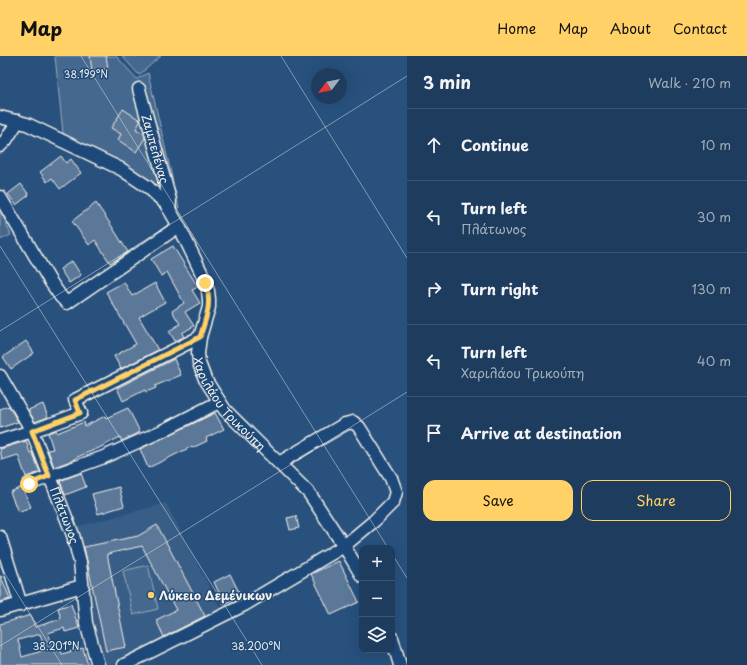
<!DOCTYPE html>
<html lang="en">
<head>
<meta charset="utf-8">
<style>
	:root { --surface:#1e3d5e; --page:#264464; --text:#f1f3f6; --muted:#a1aebc; --line:#3c5673; --accent:#ffd166 }
	body { margin:0; font-family:"Playpen Sans",sans-serif; background:var(--page); color:var(--text) }
	.controls { position:absolute; right:12px; bottom:12px; display:grid; overflow:hidden; border-radius:8px; box-shadow:0 4px 16px #0002 }
	.controls button { width:36px; height:36px; display:grid; place-items:center; padding:0; border:0; border-bottom:1px solid var(--line); background:var(--surface); color:var(--text); font:20px sans-serif }
	.compass { position:absolute; left:311px; top:12px; width:36px; height:36px; border-radius:50%; background:var(--surface); box-shadow:0 4px 16px #0002; rotate:238deg }
	.stop { position:absolute; width:12px; height:12px; margin:-9px; border:3px solid #ffd166; border-radius:50%; background:#fff }
	.stop.end { background:#ffd166; border-color:#fff; box-shadow:0 1px 4px #0008 }
	.list { margin:0; padding:0; list-style:none }
	h2 { display:flex; justify-content:space-between; align-items:center; height:52px; margin:0; padding:0 16px; font-size:17px }
	h2 small { font-size:13px; font-weight:400; color:var(--muted) }
	.list li { display:grid; grid-template-columns:26px 1fr auto; gap:12px; align-items:center; box-sizing:border-box; height:72px; padding:0 16px; border-top:1px solid var(--line) }
	.list b { display:block; font-size:15px; white-space:nowrap }
	.list p { margin:0; font-size:13px; white-space:nowrap; color:var(--muted) }
	.list em { font-size:13px; font-style:normal; color:var(--muted) }
	.actions { display:flex; gap:8px; padding:12px 16px }
	.actions a { flex:1; padding:9px 0; border:1px solid var(--accent); border-radius:12px; text-align:center; font-size:14px; color:var(--accent) }
	.actions .main { background:var(--accent); color:#111 }
	.icon { flex:none; width:22px; height:22px; fill:none; stroke:currentColor; stroke-width:2; stroke-linecap:round; stroke-linejoin:round }
	.map { position:relative; flex:none; width:407px; height:609px; overflow:hidden }
	header { display:flex; align-items:center; gap:24px; box-sizing:border-box; height:56px; padding:0 20px; background:var(--accent); color:#111 }
	header strong { font-size:19px }
	nav { display:flex; gap:22px; margin-inline-start:auto; font-size:14px }
	main { display:flex }
	aside { flex:1; background:var(--surface) }
	.map>svg:first-child { display:block }
</style>
</head>
<body>
<header>
<strong>Map</strong>
<nav><a>Home</a><a>Map</a><a>About</a><a>Contact</a></nav>
</header>
<main>
<div class="map">
<svg width="407" height="609" viewBox="0 0 407 609">
	<rect width="100%" height="100%" fill="#28517e"/>
	<filter id="ink" filterUnits="userSpaceOnUse"><feTurbulence type="fractalNoise" baseFrequency=".025" numOctaves="2"/><feDisplacementMap in="SourceGraphic" scale="8" xChannelSelector="R" yChannelSelector="G"/><feConvolveMatrix kernelMatrix="1 2 1 2 8 2 1 2 1" color-interpolation-filters="sRGB"/></filter>
	<g filter="url(#ink)">
		<polygon fill="#375d86" points="166,447 222,555 114,609 106,609 92,564 83,491 76,471"/>
		<g fill="#45688e" stroke="#9cacbb">
			<polygon points="55,0 116,0 137,23 148,17 179,152 63,77"/>
			<polygon points="122,0 161,0 139,19"/>
			<polygon points="0,154 11,179 0,184"/>
			<polygon points="148,509 158,553 133,559 123,515"/>
		</g>
		<g fill="#5b7899" stroke="#f4f1e8" fill-rule="evenodd">
			<polygon points="90,0 106,0 108,13 92,15"/>
			<polygon points="123,53 140,64 140,66 136,73 144,78 145,82 136,96 118,84 121,78 111,72"/>
			<polygon points="61,100 66,107 71,103 81,117 60,133 52,122 47,126 40,116"/>
			<polygon points="21,128 29,139 16,149 8,138"/>
			<polygon points="96,147 111,169 128,196 110,207 95,184 89,189 72,165"/>
			<polygon points="173,190 198,231 192,234 200,247 185,256 194,270 182,277 184,281 175,285 169,275 180,268 172,255 184,247 167,216 161,220 151,203"/>
			<polygon points="72,205 81,219 69,227 60,213"/>
			<polygon points="124,226 132,240 155,227 165,246 139,261 158,294 121,313 114,300 136,288 106,236"/>
			<polygon points="26,285 34,297 11,313 3,301"/>
			<polygon points="174,303 181,319 155,330 156,332 146,336 145,334 123,345 117,332"/>
			<polygon points="43,348 48,361 35,366 28,354"/>
			<polygon points="9,350 18,366 0,372 0,353"/>
			<polygon points="128,352 140,376 122,385 120,381 99,392 75,402 76,403 54,411 48,394 53,393 48,377 56,374 57,377 84,366 85,370 105,360 106,362"/>
			<polygon points="215,357 224,373 206,382 207,385 192,392 191,391 148,412 140,393"/>
			<polygon points="26,385 30,397 32,396 40,416 26,421 18,399 2,404 0,393"/>
			<polygon points="81,417 86,431 65,439 60,425"/>
			<polygon points="22,431 31,451 18,456 10,436"/>
			<polygon points="119,431 124,450 98,458 92,438"/>
			<polygon points="296,460 299,472 290,474 287,462"/>
			<polygon points="157,469 205,560 164,581 156,564 176,554 142,490 107,498 126,591 106,595 84,491 138,480"/>
			<polygon points="339,505 359,546 331,559 311,518"/>
			<polygon points="230,518 241,540 224,548 214,526"/>
			<polygon points="0,520 1,520 10,543 0,546"/>
			<path d="M71,548L79,572L65,576L64,572L48,577L55,595L60,593L62,598L83,592L88,609H0V568L31,559L35,571L61,563L58,552ZM40,578L45,594L22,601L18,584Z"/>
		</g>
		<g fill="none" stroke-linecap="round" stroke-linejoin="round">
			<defs>
				<g id="minor">
					<path id="s1" d="M139,33L170,144L169,153"/>
					<path id="s2" d="M0,61L27,68L121,113L148,131L166,148L179,170L202,218L208,235L209,243V251L200,281L198,297L199,307L205,323L225,354L309,437L344,490L362,520"/>
					<polyline points="0,90 6,84 18,65"/>
					<polyline points="0,141 50,225 61,241 67,247 179,170"/>
					<path id="s3" d="M0,320L32,375L73,479L80,506L86,567L98,609"/>
					<polyline points="0,385 32,375 81,357 75,344 200,281"/>
					<polyline points="29,428 104,401 162,375 219,346"/>
					<polyline points="0,481 21,549"/>
					<polyline points="0,554 82,530"/>
					<polyline points="392,582 400,609"/>
					<polyline points="124,609 244,549 344,490 374,465 393,446 396,436 391,422 359,371 353,366 345,368 279,407"/>
				</g>
			</defs>
			<use href="#minor" stroke="#f4f1e8" stroke-width="15"/>
			<use href="#minor" stroke="#1f4a7a" stroke-width="12"/>
		</g>
	</g>
	<g fill="none" stroke-linecap="round" stroke-linejoin="round" filter="url(#ink)">
		<path stroke="#ffd166" stroke-width="5" d="M29,428L49,420L32,375L80,357L75,344L200,281C206,262 213,246 205,227"/>
	</g>
	<path fill="none" stroke="#f4f1e8" stroke-width="1" stroke-opacity="0.45" d="M81,0L388,492M281,0L407,202M0,190L262,609M0,275L407,20M392,498L407,522M0,510L62,609M0,590L407,336"/>
	<circle fill="#ffd166" stroke="#1f4a7a" stroke-width="1.5" cx="151" cy="539" r="4"/>
	<g text-anchor="middle" dominant-baseline="central" stroke-width="3" stroke-linejoin="round" paint-order="stroke">
		<g font-size="12" fill="#f4f1e8" stroke="#1f4a7a">
			<text stroke="none"><textPath href="#s1" startOffset="62">Ζαμπελένας</textPath></text>
			<text stroke="none"><textPath href="#s2" startOffset="411">Χαριλάου Τρικούπη</textPath></text>
			<text stroke="none"><textPath href="#s3" startOffset="154">Πλάτωνος</textPath></text>
		</g>
		<g font-size="12" font-weight="bold" fill="#f4f1e8" stroke="#1f4a7a" text-anchor="start">
			<text x="159" y="539">Λύκειο Δεμένικων</text>
		</g>
	</g>
	<g font-size="10" text-anchor="middle" fill="#f4f1e8" stroke="#1f4a7a" stroke-width="3" stroke-linejoin="round" paint-order="stroke">
		<text x="86" y="22">38.199°N</text>
		<text x="56" y="594">38.201°N</text>
		<text x="256" y="594">38.200°N</text>
	</g>
</svg>
<div class="controls">
<button>+</button>
<button>−</button>
<button><svg class="icon" aria-label="layers" viewBox="0 0 24 24"><path d="M12 4l9 5-9 5-9-5zM3 14l9 5 9-5"/></svg></button>
</div>
<svg class="compass" viewBox="-18 -18 36 36"><path d="M0-13l5 13h-10z" fill="#e53935"/><path d="M0 13l5-13h-10z" fill="#a1aebc"/></svg>
<div class="stop" style="left:29px;top:428px"></div>
<div class="stop end" style="left:205px;top:227px"></div>
</div>
<aside>
<h2>3 min<small>Walk · 210 m</small></h2>
<ul class="list">
<li><svg class="icon" aria-label="ahead" viewBox="0 0 24 24"><path d="M12 20V5M6 11l6-6 6 6"/></svg><div><b>Continue</b></div><em>10 m</em></li>
<li><svg class="icon" aria-label="left" viewBox="0 0 24 24"><path d="M17 20v-9H6M10 6l-5 5 5 5"/></svg><div><b>Turn left</b><p>Πλάτωνος</p></div><em>30 m</em></li>
<li><svg class="icon" aria-label="right" viewBox="0 0 24 24"><path d="M7 20v-9h11M14 6l5 5-5 5"/></svg><div><b>Turn right</b></div><em>130 m</em></li>
<li><svg class="icon" aria-label="left" viewBox="0 0 24 24"><path d="M17 20v-9H6M10 6l-5 5 5 5"/></svg><div><b>Turn left</b><p>Χαριλάου Τρικούπη</p></div><em>40 m</em></li>
<li><svg class="icon" aria-label="arrive" viewBox="0 0 24 24"><path d="M6 21V4h12l-3 4 3 4H6"/></svg><div><b>Arrive at destination</b></div></li>
</ul>
<div class="actions"><a class="main">Save</a><a>Share</a></div>
</aside>
</main>
</body>
</html>
